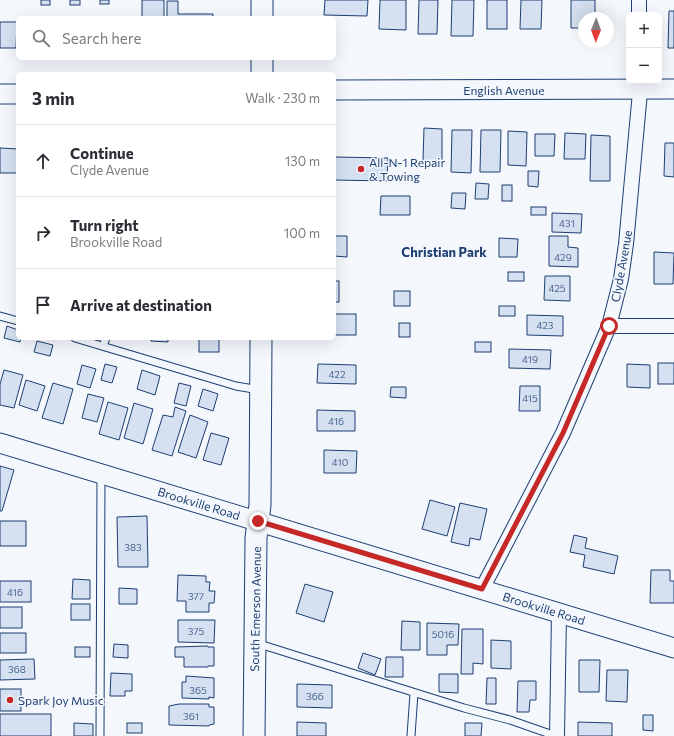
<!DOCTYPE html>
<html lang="en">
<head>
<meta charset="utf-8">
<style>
	:root { --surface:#fff; --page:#f7f7f7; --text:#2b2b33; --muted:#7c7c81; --line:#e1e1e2 }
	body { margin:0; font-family:Commissioner,sans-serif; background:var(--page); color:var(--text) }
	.controls { position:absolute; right:12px; top:12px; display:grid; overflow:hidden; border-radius:6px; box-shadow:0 4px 16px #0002 }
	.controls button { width:36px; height:36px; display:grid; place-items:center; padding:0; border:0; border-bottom:1px solid var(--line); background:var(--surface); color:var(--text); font:20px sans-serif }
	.compass { position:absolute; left:578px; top:12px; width:36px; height:36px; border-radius:50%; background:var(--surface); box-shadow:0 4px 16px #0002; rotate:181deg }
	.stop { position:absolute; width:12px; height:12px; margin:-9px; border:3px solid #c62828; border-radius:50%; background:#fff }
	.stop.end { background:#c62828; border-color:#fff; box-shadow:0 1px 4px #0008 }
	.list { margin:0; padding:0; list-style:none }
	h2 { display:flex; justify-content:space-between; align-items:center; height:52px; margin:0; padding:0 16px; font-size:17px }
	h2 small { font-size:13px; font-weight:400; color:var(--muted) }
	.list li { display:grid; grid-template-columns:26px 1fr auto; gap:12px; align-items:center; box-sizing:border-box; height:72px; padding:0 16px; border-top:1px solid var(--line) }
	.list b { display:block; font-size:15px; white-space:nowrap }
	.list p { margin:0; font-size:13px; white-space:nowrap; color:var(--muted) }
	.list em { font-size:13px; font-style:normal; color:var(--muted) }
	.icon { flex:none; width:22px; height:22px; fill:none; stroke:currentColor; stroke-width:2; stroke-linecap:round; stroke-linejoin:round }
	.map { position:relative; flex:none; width:674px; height:736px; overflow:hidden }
	.search { position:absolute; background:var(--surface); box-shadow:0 4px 16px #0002; left:16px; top:16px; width:320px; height:44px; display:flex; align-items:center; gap:10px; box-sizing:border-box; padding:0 14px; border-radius:6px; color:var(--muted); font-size:15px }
	.panel { position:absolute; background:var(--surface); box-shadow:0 4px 16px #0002; left:16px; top:72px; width:320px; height:268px; border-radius:6px }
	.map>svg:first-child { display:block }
</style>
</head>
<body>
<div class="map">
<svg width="674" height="736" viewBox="0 0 674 736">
	<rect width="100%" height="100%" fill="#f4f7fb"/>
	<g fill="#d5e0f0" stroke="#1d3f73">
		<rect x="41" y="0" width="9" height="5"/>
		<rect x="70" y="0" width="10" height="5"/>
		<rect x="100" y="0" width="9" height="4"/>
		<rect x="142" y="0" width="22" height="18"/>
		<polygon points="325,0 368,0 367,16 324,15"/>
		<polygon points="380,0 406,0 406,30 379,29"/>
		<polygon points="419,0 438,0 437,34 418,34"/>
		<polygon points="452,0 474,0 473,36 451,36"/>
		<rect x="487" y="0" width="20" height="29"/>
		<polygon points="521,0 542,0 541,29 520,29"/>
		<polygon points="571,0 595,0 595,18 584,18 584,28 571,28"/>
		<polygon points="167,1 178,1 178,14 213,14 213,18 167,18"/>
		<polygon points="669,11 674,11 674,48 668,48"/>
		<polygon points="0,22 17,22 16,48 0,48"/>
		<polygon points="424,128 442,129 442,162 423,161"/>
		<polygon points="452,130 472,130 471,173 451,172"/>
		<polygon points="481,130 501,130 500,172 480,172"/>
		<polygon points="508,131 527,132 526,166 508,165"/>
		<polygon points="565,133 586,134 585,159 564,159"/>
		<polygon points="535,134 555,134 554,156 535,156"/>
		<polygon points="591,135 610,136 610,181 590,181"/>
		<polygon points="665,143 674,143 674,177 664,176"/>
		<polygon points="0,148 18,149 17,173 0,173"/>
		<polygon points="334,157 388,158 387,181 334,180"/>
		<polygon points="528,171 539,171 538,187 528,186"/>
		<polygon points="476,183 489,184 488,199 475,199"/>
		<rect x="502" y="185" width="10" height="16"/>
		<polygon points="452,193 466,193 465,209 451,208"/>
		<polygon points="381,196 410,196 410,215 380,215"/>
		<rect x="531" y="207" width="15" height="8"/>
		<polygon points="552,213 582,214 581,233 552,232"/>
		<polygon points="334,236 347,236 347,257 334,256"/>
		<polygon points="549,236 568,236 568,247 578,248 578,267 549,266"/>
		<polygon points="499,238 518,239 517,257 499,257"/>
		<polygon points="654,252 674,253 673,284 654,284"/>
		<rect x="508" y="272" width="16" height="9"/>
		<polygon points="545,276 570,276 570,301 544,300"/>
		<rect x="334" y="281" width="5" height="21"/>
		<rect x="394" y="291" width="16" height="15"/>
		<rect x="499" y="306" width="16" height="10"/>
		<rect x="334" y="314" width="22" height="21"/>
		<polygon points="527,315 563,316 563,336 527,335"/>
		<rect x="399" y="323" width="11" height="14"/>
		<polygon points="7,326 18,330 18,338 21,338 20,342 4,338"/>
		<polygon points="151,338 168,338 168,342 151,341"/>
		<rect x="199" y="338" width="20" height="14"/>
		<polygon points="37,341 53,345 50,356 34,352"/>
		<rect x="475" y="342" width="16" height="10"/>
		<polygon points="509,349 551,350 550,369 509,368"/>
		<rect x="658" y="363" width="16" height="21"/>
		<polygon points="105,364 117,367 112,383 101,380"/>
		<polygon points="318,364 356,365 356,384 317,383"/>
		<polygon points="627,364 650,365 650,388 627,387"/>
		<polygon points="82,365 96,369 90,388 77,384"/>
		<polygon points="4,370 23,375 14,408 0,405 0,384"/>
		<polygon points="142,370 160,376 155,395 137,389"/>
		<polygon points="26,380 45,386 37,411 19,405"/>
		<polygon points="53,383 73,389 63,424 42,418"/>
		<polygon points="179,383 191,386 186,406 174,403"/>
		<polygon points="520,386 540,386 540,411 519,411"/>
		<polygon points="391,387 406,387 406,398 390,397"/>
		<polygon points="203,389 218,394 213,411 198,406"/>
		<polygon points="88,394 104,398 97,422 82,418"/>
		<polygon points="108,402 128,408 119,440 99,434"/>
		<polygon points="134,403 153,409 143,444 124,438"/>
		<polygon points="175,407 186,411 172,456 152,450 163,415 173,417"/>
		<polygon points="317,410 355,411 355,431 317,431"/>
		<polygon points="190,415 208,422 196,458 178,452"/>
		<polygon points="211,433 229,438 221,465 203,460"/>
		<polygon points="324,450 357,451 356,473 324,473"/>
		<polygon points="0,466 14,470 2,511 0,511"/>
		<polygon points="430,500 455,507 447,536 422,529"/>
		<polygon points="460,503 487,509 480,540 470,538 469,546 451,542"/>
		<polygon points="147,516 148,567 118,567 117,517"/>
		<rect x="0" y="521" width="26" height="25"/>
		<polygon points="574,535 587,538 585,548 618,556 614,574 583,567 585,555 570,552"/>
		<polygon points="651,570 670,570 670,581 674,581 674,603 650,603"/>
		<polygon points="178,575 206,576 206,582 210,582 209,591 215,591 214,603 209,603 209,612 186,612 186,601 177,601"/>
		<polygon points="73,579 90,580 90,599 72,599"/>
		<rect x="0" y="581" width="31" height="21"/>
		<polygon points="305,584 333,592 324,622 296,613"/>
		<polygon points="119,588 137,589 137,604 119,604"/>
		<rect x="71" y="604" width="19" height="16"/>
		<rect x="0" y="607" width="22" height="21"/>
		<polygon points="178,620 215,620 214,643 178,642"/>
		<polygon points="402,621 420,622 420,650 401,650"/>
		<polygon points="427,623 459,624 458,645 447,645 447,655 427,655"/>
		<polygon points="462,629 483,629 483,664 473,663 473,674 461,674"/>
		<rect x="0" y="633" width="26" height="20"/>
		<polygon points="491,640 511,641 511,669 491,668"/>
		<polygon points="114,644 128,645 128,658 113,657"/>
		<polygon points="208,646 208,647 214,647 214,666 208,666 208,667 184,667 184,657 175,657 175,647"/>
		<rect x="75" y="647" width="15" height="10"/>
		<polygon points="363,653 381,659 375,675 358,668"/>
		<polygon points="386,657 403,657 403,677 385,677"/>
		<polygon points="34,659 35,679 0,680 0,660"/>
		<polygon points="579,660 600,660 599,692 579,692"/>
		<polygon points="607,670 628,670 627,702 606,701"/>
		<polygon points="111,673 132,674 132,691 125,691 125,696 110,696"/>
		<polygon points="439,674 458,674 458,693 439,692"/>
		<polygon points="186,676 214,678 214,698 209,697 209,699 182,698 182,682 186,682"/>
		<polygon points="487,678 496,678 496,704 486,704"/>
		<polygon points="518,681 536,681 536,700 530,700 529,712 517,712"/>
		<polygon points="297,684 332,685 332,708 297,707"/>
		<rect x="0" y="689" width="21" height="22"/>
		<polygon points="179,704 209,704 209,707 214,707 214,724 209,725 209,726 169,725 169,706"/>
		<rect x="0" y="714" width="51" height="22"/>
		<polygon points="643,715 653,715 653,731 643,730"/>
		<polygon points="297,722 326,723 326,736 297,736"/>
		<polygon points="578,722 612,723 612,736 578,736"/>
		<polygon points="74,723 93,724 93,736 74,736"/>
		<rect x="127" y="723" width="15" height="10"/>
		<polygon points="465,723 482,723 481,736 465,736"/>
	</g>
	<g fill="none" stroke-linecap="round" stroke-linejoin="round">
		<defs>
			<g id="lane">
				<polyline points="0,316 18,321"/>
				<polyline points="75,338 236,386 260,390"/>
				<polyline points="103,346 106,338"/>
				<polyline points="256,643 464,708 510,720 556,736"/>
				<polyline points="100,736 101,474"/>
				<polyline points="411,736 414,693"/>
			</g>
			<g id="street">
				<polyline points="639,0 639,15"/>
				<polyline points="609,326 674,326"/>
				<polyline points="482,589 563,433 609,326 621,279 626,244 641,81"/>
				<polyline points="557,736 559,613"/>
			</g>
			<g id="secondary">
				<polyline points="334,90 674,89"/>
				<polyline points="0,94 18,94"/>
				<polyline points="0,443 674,648"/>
			</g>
			<g id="primary">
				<polyline points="262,18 262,0"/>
				<polyline points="262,74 262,58"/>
				<polyline points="254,736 256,538 260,505 261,338"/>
			</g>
		</defs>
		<use href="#lane" stroke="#1d3f73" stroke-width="9"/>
		<use href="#street" stroke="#1d3f73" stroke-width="16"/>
		<use href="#secondary" stroke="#1d3f73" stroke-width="21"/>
		<use href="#primary" stroke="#1d3f73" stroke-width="23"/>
		<use href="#lane" stroke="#f4f7fb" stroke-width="7"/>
		<use href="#street" stroke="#f4f7fb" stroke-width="14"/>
		<use href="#secondary" stroke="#f4f7fb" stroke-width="19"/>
		<use href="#primary" stroke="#f4f7fb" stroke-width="21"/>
	</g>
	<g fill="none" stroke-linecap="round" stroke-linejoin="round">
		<polyline stroke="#c62828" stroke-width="5" points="258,521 482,589 563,433 609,326"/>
	</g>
	<g fill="#c62828" stroke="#f4f7fb" stroke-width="1.5">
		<circle cx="361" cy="169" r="4"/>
		<circle cx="10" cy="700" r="4"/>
	</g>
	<g text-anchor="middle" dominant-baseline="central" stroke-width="3" stroke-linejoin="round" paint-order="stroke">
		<g font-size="10" fill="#4b6792">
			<text x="567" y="223">431</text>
			<text x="563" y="257">429</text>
			<text x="557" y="288">425</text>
			<text x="545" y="325">423</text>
			<text x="530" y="359">419</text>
			<text x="337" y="374">422</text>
			<text x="530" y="398">415</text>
			<text x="336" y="421">416</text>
			<text x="340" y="462">410</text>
			<text x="133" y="547">383</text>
			<text x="15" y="592">416</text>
			<text x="196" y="596">377</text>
			<text x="196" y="631">375</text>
			<text x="443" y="634">5016</text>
			<text x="17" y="669">368</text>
			<text x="198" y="690">365</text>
			<text x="315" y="696">366</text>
			<text x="191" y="716">361</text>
		</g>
		<g font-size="12" fill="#1d3f73" stroke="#f4f7fb">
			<text x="504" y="90">English Avenue</text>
			<text transform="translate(621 266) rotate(-80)">Clyde Avenue</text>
			<text transform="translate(199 503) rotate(17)">Brookville Road</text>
			<text transform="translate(544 608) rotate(17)">Brookville Road</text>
			<text transform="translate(255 609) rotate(-89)">South Emerson Avenue</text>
		</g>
		<g font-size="12" fill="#1d3f73" stroke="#f4f7fb" text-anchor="start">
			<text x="369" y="162">All-N-1 Repair<tspan x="369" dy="14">&amp; Towing</tspan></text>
			<text x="18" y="700">Spark Joy Music</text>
		</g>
		<g font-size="13" font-weight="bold" fill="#1d3f73" stroke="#f4f7fb">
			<text x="444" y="252">Christian Park</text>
		</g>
	</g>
</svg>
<div class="controls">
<button>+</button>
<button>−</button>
</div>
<svg class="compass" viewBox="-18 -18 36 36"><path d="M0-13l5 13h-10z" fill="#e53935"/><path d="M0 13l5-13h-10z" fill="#7c7c81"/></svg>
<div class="stop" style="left:609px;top:326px"></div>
<div class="stop end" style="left:258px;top:521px"></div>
<div class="search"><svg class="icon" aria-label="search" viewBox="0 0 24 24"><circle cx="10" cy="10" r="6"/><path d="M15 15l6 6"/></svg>Search here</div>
<section class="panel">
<h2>3 min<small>Walk · 230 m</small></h2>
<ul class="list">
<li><svg class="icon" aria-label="ahead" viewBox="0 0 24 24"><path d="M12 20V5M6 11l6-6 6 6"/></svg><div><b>Continue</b><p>Clyde Avenue</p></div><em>130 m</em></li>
<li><svg class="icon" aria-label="right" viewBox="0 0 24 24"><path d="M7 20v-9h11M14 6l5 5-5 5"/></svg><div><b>Turn right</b><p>Brookville Road</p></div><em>100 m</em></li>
<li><svg class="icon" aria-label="arrive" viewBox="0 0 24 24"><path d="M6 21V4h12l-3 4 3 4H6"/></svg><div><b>Arrive at destination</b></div></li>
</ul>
</section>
</div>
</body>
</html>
